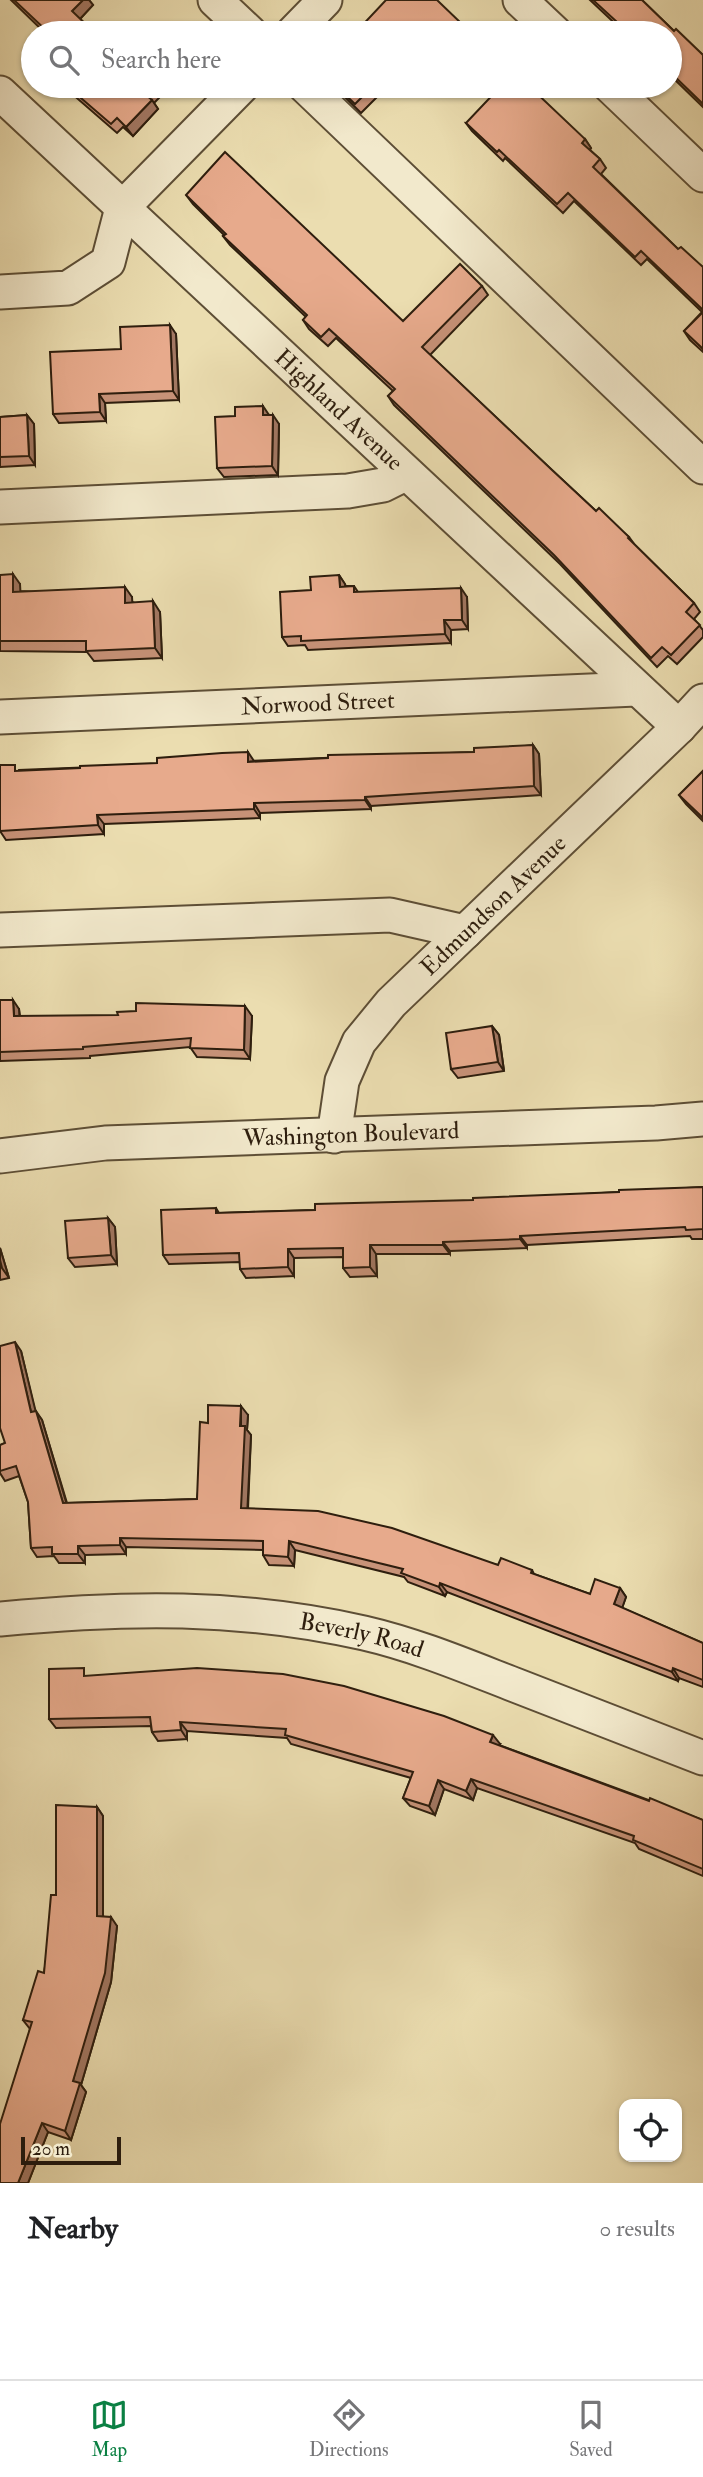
<!DOCTYPE html>
<html lang="en">
<head>
<meta charset="utf-8">
<style>
	:root { --surface:#fff; --page:#f6f6f6; --text:#202124; --muted:#757577; --line:#e0e0e0; --accent:#0b8043 }
	body { margin:0; font-family:"IM FELL Double Pica",serif; background:var(--page); color:var(--text) }
	.controls { position:absolute; right:21px; bottom:21px; display:grid; overflow:hidden; border-radius:14px; box-shadow:0 2px 5px #0004 }
	.controls button { width:63px; height:63px; display:grid; place-items:center; padding:0; border:0; border-bottom:2px solid var(--line); background:var(--surface); color:var(--text); font:35px sans-serif }
	.scale { position:absolute; left:21px; bottom:18px; width:100px; box-sizing:border-box; padding-left:7px; border:4px solid #2e1e0e; border-top:0; font-size:19px; line-height:24px; white-space:nowrap; color:#2e1e0e; -webkit-text-stroke:5px #f2e9cc; paint-order:stroke }
	.list { margin:0; padding:0; list-style:none }
	h2 { display:flex; justify-content:space-between; align-items:center; height:91px; margin:0; padding:0 28px; font-size:30px }
	h2 small { font-size:23px; font-weight:400; color:var(--muted) }
	.icon { flex:none; width:38px; height:38px; fill:none; stroke:currentColor; stroke-width:2; stroke-linecap:round; stroke-linejoin:round }
	.map { position:relative; flex:none; width:703px; height:2183px; overflow:hidden }
	.search { position:absolute; background:var(--surface); box-shadow:0 2px 5px #0004; left:21px; right:21px; top:21px; height:77px; display:flex; align-items:center; gap:18px; box-sizing:border-box; padding:0 24px; border-radius:38px; color:var(--muted); font-size:26px }
	.sheet { height:196px; background:var(--surface) }
	nav { display:flex; justify-content:space-around; align-items:center; box-sizing:border-box; height:98px; border-top:2px solid var(--line); background:var(--surface); font-size:19px; color:var(--muted) }
	nav a { display:grid; justify-items:center; gap:4px }
	nav .on { color:var(--accent) }
	.map>svg:first-child { display:block }
</style>
</head>
<body>
<div class="map">
<svg width="703" height="2183" viewBox="0 0 703 2183">
	<rect width="100%" height="100%" fill="#ebddb0"/>
	<filter id="stains"><feTurbulence type="fractalNoise" baseFrequency=".00286" numOctaves="4"/><feColorMatrix values="0 0 0 0 .2 0 0 0 0 .09 0 0 0 0 .02 0 0 0 .5 -.17"/></filter>
	<radialGradient id="worn" r=".72"><stop offset=".6" stop-color="#630" stop-opacity="0"/><stop offset="1" stop-color="#630" stop-opacity=".3"/></radialGradient>
	<g fill="none" stroke-linecap="round" stroke-linejoin="round">
		<defs>
			<g id="minor">
				<polyline points="215,0 250,33"/>
				<polyline points="520,0 555,33"/>
				<polyline points="293,33 325,0"/>
				<polyline points="305,86 703,467"/>
				<polyline points="610,86 703,175"/>
				<path id="s1" d="M0,93L679,727"/>
				<polyline points="0,292 68,288 108,262 122,208 242,86"/>
				<polyline points="0,507 348,491 383,485 405,474"/>
				<path id="s2" d="M0,717L636,689"/>
				<polyline points="0,930 390,915 465,932"/>
				<path id="s3" d="M334,1136L342,1081L359,1042L391,1003L679,727L703,701"/>
				<path id="s4" d="M0,1156L105,1143L656,1123L703,1119"/>
				<path id="s5" d="M0,1619C126,1607 240,1605 364,1633C416,1645 466,1666 515,1685C578,1709 640,1734 703,1758"/>
			</g>
		</defs>
		<use href="#minor" stroke="#5d4e36" stroke-width="37"/>
		<use href="#minor" stroke="#f2e9cc" stroke-width="33"/>
	</g>
	<g fill="#c79278" stroke="#2e1e0e" stroke-width="2">
		<polygon points="11,0 89,0 93,5 80,19 95,33 45,33"/>
		<polygon points="590,0 642,0 674,31 703,55 703,107 670,75 670,33 625,33"/>
		<polygon points="463,25 469,33 355,33"/>
		<polygon points="63,86 150,86 159,98 154,103 158,109 133,136 123,127 117,133"/>
		<polygon points="336,86 388,86 361,113 343,95"/>
		<polygon points="466,123 585,139 591,148 590,150 600,159 606,168 601,174 678,249 703,267 703,352 690,340 684,331 702,312 647,259 641,265 574,201 563,213 505,158 503,161 472,131"/>
		<polygon points="186,195 403,321 482,286 488,295 430,355 552,470 596,511 629,537 635,545 694,603 700,612 694,619 703,630 703,637 677,664 668,656 657,667 560,564 394,405 388,396 393,391 336,338 328,346 309,329 303,320 306,317 230,245 223,236 224,235 193,204"/>
		<polygon points="176,334 179,400 105,403 106,421 59,423 53,414 121,349"/>
		<polygon points="27,415 34,424 35,465 0,467 0,417"/>
		<polygon points="269,415 279,424 278,475 224,477 217,468"/>
		<polygon points="0,575 20,584 20,591 132,597 132,602 160,612 162,658 94,661 87,652 0,651"/>
		<polygon points="339,575 346,586 354,586 358,592 467,597 468,629 451,630 451,643 308,650 305,645 288,646 282,637 311,590"/>
		<polygon points="533,745 539,754 541,795 371,806 371,809 260,813 260,818 104,824 104,834 6,840 0,831 19,770 474,752"/>
		<polygon points="703,771 703,821 686,804 679,795"/>
		<polygon points="0,1000 19,1009 20,1016 252,1016 250,1059 197,1057 190,1047 90,1056 90,1058 0,1061"/>
		<polygon points="492,1026 499,1035 504,1071 458,1078 451,1069"/>
		<polygon points="703,1187 703,1239 692,1239 690,1236 527,1245 527,1248 450,1251 450,1254 376,1254 377,1276 350,1277 343,1268 343,1257 294,1258 294,1276 246,1278 240,1269 240,1262 169,1264 163,1255 216,1208 219,1213 315,1210"/>
		<polygon points="108,1218 115,1227 117,1264 75,1267 68,1258"/>
		<polygon points="0,1248 9,1278 0,1280"/>
		<polygon points="21,1351 35,1411 42,1420 67,1503 197,1499 208,1423 248,1415 247,1430 251,1435 248,1509 498,1565 532,1570 534,1574 590,1594 620,1588 626,1597 622,1608 703,1643 703,1687 679,1678 678,1681 447,1592 445,1596 408,1582 404,1577 295,1550 294,1566 269,1565 263,1555 263,1550 126,1547 126,1554 85,1555 85,1563 59,1563 54,1556 37,1557 31,1548 28,1502 19,1476 5,1481 0,1473 0,1445 5,1443"/>
		<polygon points="90,1676 500,1744 499,1745 703,1820 703,1876 639,1849 635,1843 477,1788 473,1800 444,1789 435,1815 410,1806 403,1798 411,1778 291,1744 287,1738 187,1731 187,1739 158,1741 152,1732 151,1726 56,1728 49,1719"/>
		<polygon points="97,1807 103,1816 103,1916 117,1926 111,1982 81,2085 86,2092 71,2140 48,2132 28,2183 0,2183 30,2029 23,2020 44,1973 56,1895"/>
	</g>
	<g fill="#a27762" stroke="#2e1e0e" stroke-width="2">
		<polygon points="83,0 89,0 93,5 79,20 72,11"/>
		<polygon points="152,100 158,109 133,136 126,127"/>
		<polygon points="585,139 591,148 588,151 582,143"/>
		<polygon points="170,325 176,334 179,400 173,391"/>
		<polygon points="99,394 105,403 106,421 100,412"/>
		<polygon points="263,406 269,415 263,415"/>
		<polygon points="27,415 34,424 35,465 29,456"/>
		<polygon points="273,415 279,424 278,475 272,466"/>
		<polygon points="13,574 20,584 21,602 13,592"/>
		<polygon points="339,575 345,584 346,596 340,587"/>
		<polygon points="125,587 132,597 133,613 125,603"/>
		<polygon points="461,588 467,597 468,629 462,620"/>
		<polygon points="153,601 160,612 162,658 155,648"/>
		<polygon points="444,620 451,630 451,643 445,634"/>
		<polygon points="533,745 539,754 541,795 534,786"/>
		<polygon points="248,752 254,761 248,762"/>
		<polygon points="365,797 371,806 371,809 365,800"/>
		<polygon points="254,803 260,813 260,818 254,809"/>
		<polygon points="97,815 104,824 104,834 98,825"/>
		<polygon points="13,1000 19,1009 20,1025 14,1016"/>
		<polygon points="245,1006 252,1016 250,1059 244,1050"/>
		<polygon points="492,1026 499,1035 504,1071 498,1062"/>
		<polygon points="108,1218 115,1227 117,1264 111,1255"/>
		<polygon points="520,1236 527,1245 527,1248 520,1239"/>
		<polygon points="443,1242 450,1251 450,1254 443,1245"/>
		<polygon points="370,1245 376,1254 377,1276 370,1267"/>
		<polygon points="0,1248 9,1278 2,1268 0,1260"/>
		<polygon points="288,1249 294,1258 294,1276 288,1267"/>
		<polygon points="15,1342 21,1351 38,1421 31,1412"/>
		<polygon points="241,1406 248,1415 247,1430 251,1435 247,1517 241,1508"/>
		<polygon points="36,1411 42,1420 69,1512 63,1503"/>
		<polygon points="120,1538 126,1547 126,1554 120,1545"/>
		<polygon points="289,1541 295,1550 294,1566 288,1557"/>
		<polygon points="78,1546 85,1555 85,1563 78,1554"/>
		<polygon points="440,1583 447,1592 445,1596 439,1587"/>
		<polygon points="620,1588 626,1597 620,1614 614,1604"/>
		<polygon points="673,1668 679,1678 678,1681 672,1672"/>
		<polygon points="180,1722 187,1731 187,1739 181,1730"/>
		<polygon points="493,1735 500,1744 497,1751 490,1742"/>
		<polygon points="471,1779 477,1788 473,1800 466,1791"/>
		<polygon points="438,1780 444,1789 435,1815 429,1806"/>
		<polygon points="97,1807 103,1816 103,1925 97,1916"/>
		<polygon points="111,1917 117,1926 111,1982 81,2085 86,2092 71,2140 65,2131 73,2081"/>
		<polygon points="42,2123 48,2132 28,2183 18,2183"/>
	</g>
	<g fill="#e7aa8c" stroke="#2e1e0e" stroke-width="2">
		<polygon points="14,0 83,0 72,11 95,33 49,33"/>
		<polygon points="386,0 437,0 463,25 455,33 355,33"/>
		<polygon points="593,0 642,0 674,31 676,29 703,55 703,104 670,72 670,33 629,33"/>
		<polygon points="67,86 150,86 153,89 146,95 152,100 126,127 117,118 111,124"/>
		<polygon points="336,86 373,86 355,104"/>
		<polygon points="501,86 529,86 585,139 582,143 600,159 593,167 678,249 681,247 703,267 703,310 641,251 635,257 568,193 557,204 499,150 497,152 466,123"/>
		<polygon points="225,152 403,321 460,264 482,286 422,347 552,470 596,511 599,508 629,537 628,538 694,603 686,612 700,625 671,655 662,647 651,658 554,555 388,396 395,389 329,329 321,337 303,320 307,315 223,236 226,234 186,195"/>
		<polygon points="703,312 703,349 684,331"/>
		<polygon points="170,325 173,391 99,394 100,412 53,414 50,352 121,349 120,327"/>
		<polygon points="263,406 263,415 273,415 272,466 217,468 215,417 235,416 235,407"/>
		<polygon points="27,415 29,456 0,457 0,417"/>
		<polygon points="13,574 13,592 125,587 125,603 153,601 155,648 86,651 86,641 0,641 0,575"/>
		<polygon points="339,575 340,587 354,586 354,592 461,588 462,620 444,620 445,634 301,641 301,636 282,637 280,592 311,590 310,577"/>
		<polygon points="533,745 534,786 365,797 365,800 254,803 254,809 97,815 98,825 0,831 0,765 15,765 15,771 80,768 80,766 157,763 157,758 222,753 248,752 248,762 328,758 328,755 474,752 474,748"/>
		<polygon points="703,771 703,818 679,795"/>
		<polygon points="0,1000 13,1000 14,1016 118,1015 117,1012 136,1011 136,1003 245,1006 244,1050 190,1048 191,1038 83,1047 83,1049 0,1052"/>
		<polygon points="492,1026 498,1062 451,1069 446,1033"/>
		<polygon points="703,1187 703,1229 686,1230 685,1227 520,1236 520,1239 443,1242 443,1245 370,1245 370,1267 343,1268 343,1248 288,1249 288,1267 240,1269 239,1253 163,1255 161,1210 216,1208 216,1213 315,1210 315,1204 473,1200 473,1198 619,1192 619,1190"/>
		<polygon points="108,1218 111,1255 68,1258 65,1221"/>
		<polygon points="15,1342 31,1412 36,1411 63,1503 197,1499 200,1422 208,1423 208,1405 241,1406 240,1426 245,1426 241,1508 318,1511 392,1528 498,1565 501,1558 532,1570 531,1573 590,1594 595,1579 620,1588 614,1604 703,1643 703,1680 673,1668 672,1672 440,1583 439,1587 401,1573 403,1569 289,1541 288,1557 263,1555 263,1541 120,1538 120,1545 78,1546 78,1554 52,1554 52,1547 31,1548 28,1502 16,1466 0,1471 0,1445 5,1443 0,1428 0,1346"/>
		<polygon points="84,1668 84,1676 197,1668 283,1674 344,1686 444,1716 493,1735 490,1742 649,1801 650,1798 703,1820 703,1869 633,1840 634,1836 471,1779 466,1791 438,1780 429,1806 403,1798 413,1772 285,1735 286,1729 180,1722 181,1730 152,1732 150,1717 49,1719 49,1669"/>
		<polygon points="56,1805 97,1807 97,1916 111,1917 105,1973 73,2081 80,2083 65,2131 42,2123 18,2183 0,2183 0,2124 32,2022 23,2020 38,1971 44,1973 51,1895 56,1895"/>
	</g>
	<g text-anchor="middle" dominant-baseline="central" stroke-width="5" stroke-linejoin="round" paint-order="stroke">
		<g font-size="24" fill="#2e1e0e" stroke="#f2e9cc">
			<text stroke="none"><textPath href="#s1" startOffset="464">Highland Avenue</textPath></text>
			<text stroke="none"><textPath href="#s2" startOffset="318">Norwood Street</textPath></text>
			<text stroke="none"><textPath href="#s3" startOffset="290">Edmundson Avenue</textPath></text>
			<text stroke="none"><textPath href="#s4" startOffset="352">Washington Boulevard</textPath></text>
			<text stroke="none"><textPath href="#s5" startOffset="364">Beverly Road</textPath></text>
		</g>
	</g>
	<rect width="100%" height="100%" filter="url(#stains)"/>
	<rect width="100%" height="100%" fill="url(#worn)"/>
</svg>
<div class="controls">
<button><svg class="icon" aria-label="locate" viewBox="0 0 24 24"><circle cx="12" cy="12" r="6"/><path d="M12 2v4M12 18v4M2 12h4M18 12h4"/></svg></button>
</div>
<div class="scale">20 m</div>
<div class="search"><svg class="icon" aria-label="search" viewBox="0 0 24 24"><circle cx="10" cy="10" r="6"/><path d="M15 15l6 6"/></svg>Search here</div>
</div>
<section class="sheet">
<h2>Nearby<small>0 results</small></h2>
<ul class="list">
</ul>
</section>
<nav>
<a class="on"><svg class="icon" aria-label="map" viewBox="0 0 24 24"><path d="M3 6l6-2 6 2 6-2v14l-6 2-6-2-6 2zM9 4v14M15 6v14"/></svg>Map</a>
<a><svg class="icon" aria-label="directions" viewBox="0 0 24 24"><path d="M12 3l9 9-9 9-9-9zM9 14v-3h6M13 9l2 2-2 2"/></svg>Directions</a>
<a><svg class="icon" aria-label="saved" viewBox="0 0 24 24"><path d="M7 4h10v16l-5-4-5 4z"/></svg>Saved</a>
</nav>
</body>
</html>
